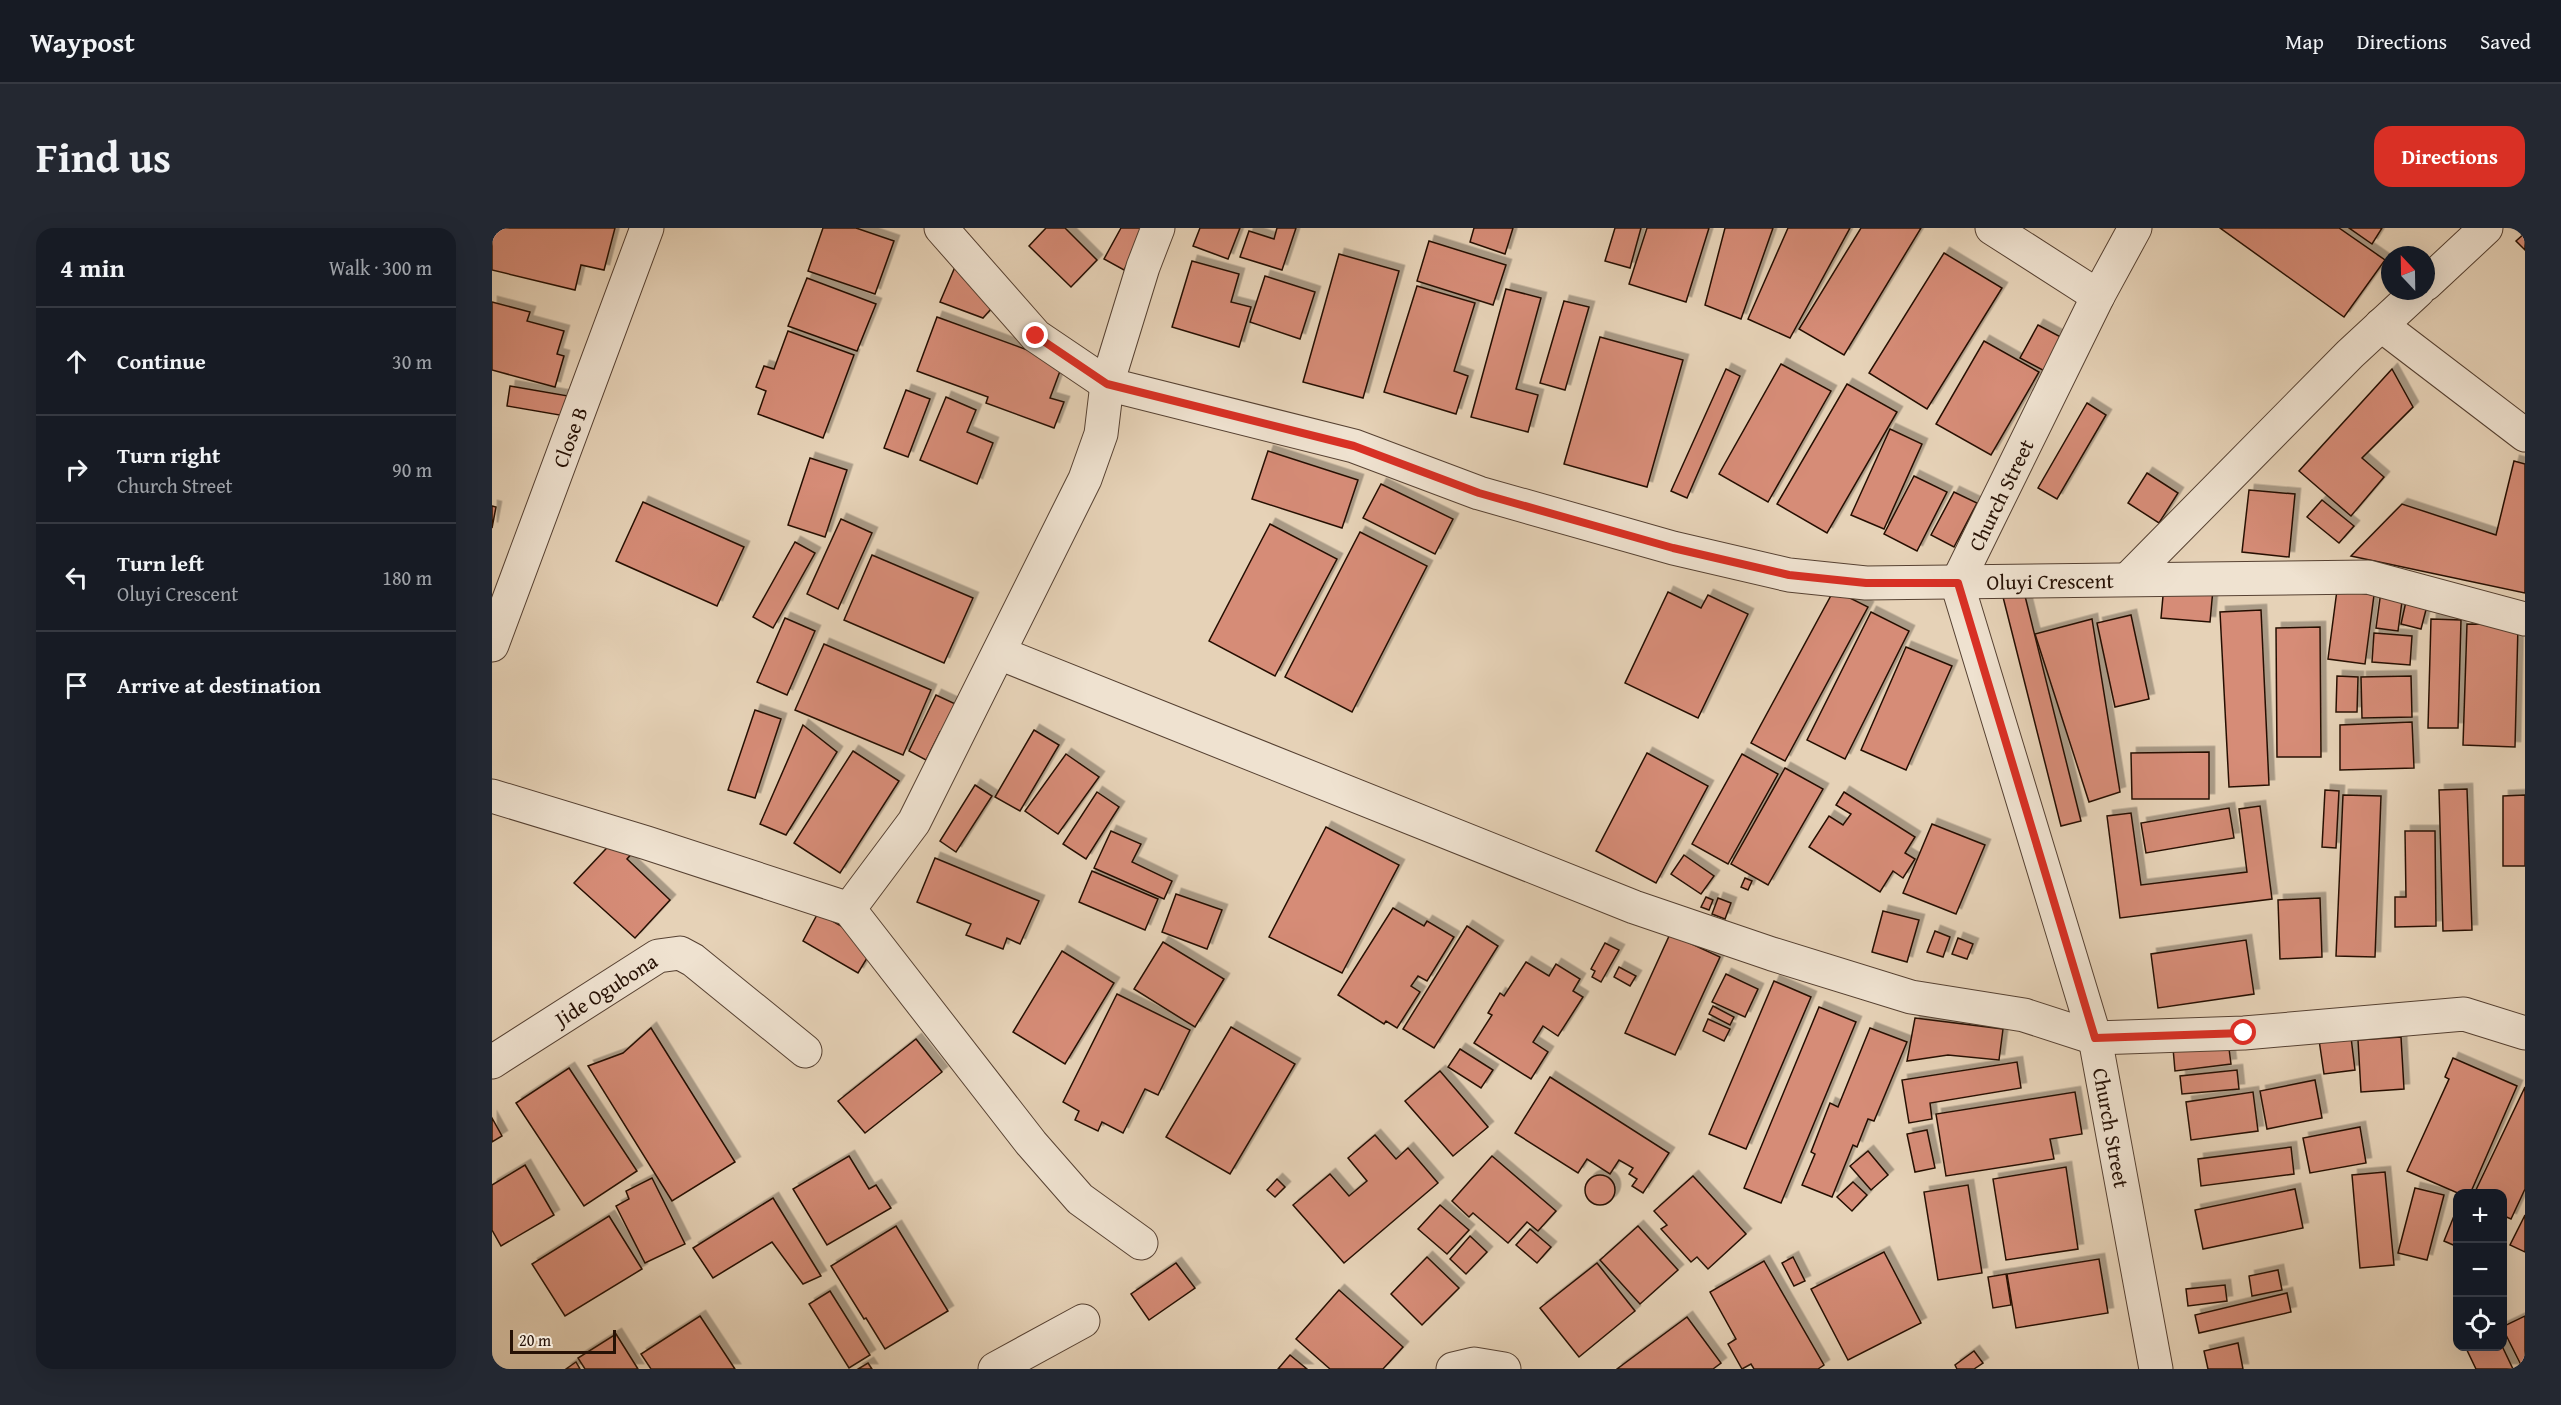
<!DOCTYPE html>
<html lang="en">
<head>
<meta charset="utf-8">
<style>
	:root { --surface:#171b24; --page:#242831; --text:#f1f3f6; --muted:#9ea1a6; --line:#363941; --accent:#d93025 }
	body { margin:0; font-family:"Gentium Book Plus",serif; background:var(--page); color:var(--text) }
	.controls { position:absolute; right:18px; bottom:18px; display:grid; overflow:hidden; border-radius:12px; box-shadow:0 6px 24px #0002 }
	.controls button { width:54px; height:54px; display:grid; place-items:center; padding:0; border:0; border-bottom:2px solid var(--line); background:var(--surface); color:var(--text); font:30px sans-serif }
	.compass { position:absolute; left:1889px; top:18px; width:54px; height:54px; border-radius:50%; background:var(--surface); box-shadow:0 6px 24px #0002; rotate:338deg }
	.scale { position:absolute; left:18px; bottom:15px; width:106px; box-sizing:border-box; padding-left:6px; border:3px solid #261105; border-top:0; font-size:16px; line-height:21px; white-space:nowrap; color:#261105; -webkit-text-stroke:4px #efe2d0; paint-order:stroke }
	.stop { position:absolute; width:18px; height:18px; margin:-14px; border:4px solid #d93025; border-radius:50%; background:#fff }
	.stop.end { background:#d93025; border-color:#fff; box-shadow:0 2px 6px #0008 }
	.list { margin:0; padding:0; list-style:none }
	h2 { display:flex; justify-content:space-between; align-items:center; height:78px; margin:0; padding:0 24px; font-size:26px }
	h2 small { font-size:20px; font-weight:400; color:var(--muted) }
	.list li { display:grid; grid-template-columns:39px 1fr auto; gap:18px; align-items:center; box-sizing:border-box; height:108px; padding:0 24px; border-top:2px solid var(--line) }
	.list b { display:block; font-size:22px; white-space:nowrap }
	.list p { margin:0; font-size:20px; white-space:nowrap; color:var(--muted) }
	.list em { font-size:20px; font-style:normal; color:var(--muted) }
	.icon { flex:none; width:33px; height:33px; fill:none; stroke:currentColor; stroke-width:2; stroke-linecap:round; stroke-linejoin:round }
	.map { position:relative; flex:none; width:2033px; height:1141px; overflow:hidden; border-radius:18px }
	header { display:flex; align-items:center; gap:36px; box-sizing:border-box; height:84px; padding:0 30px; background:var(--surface); border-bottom:2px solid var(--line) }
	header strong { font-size:28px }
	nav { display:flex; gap:33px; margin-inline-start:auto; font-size:21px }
	.intro { display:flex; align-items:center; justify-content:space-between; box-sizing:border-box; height:144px; padding:0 36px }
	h1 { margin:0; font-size:42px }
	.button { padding:15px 27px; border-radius:18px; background:var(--accent); color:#fff; font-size:21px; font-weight:700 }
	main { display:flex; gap:36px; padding:0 36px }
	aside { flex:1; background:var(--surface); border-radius:18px; box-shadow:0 6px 24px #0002 }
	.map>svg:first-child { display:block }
</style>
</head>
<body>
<header>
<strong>Waypost</strong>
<nav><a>Map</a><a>Directions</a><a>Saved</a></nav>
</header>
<div class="intro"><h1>Find us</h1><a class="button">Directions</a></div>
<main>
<aside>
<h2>4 min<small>Walk · 300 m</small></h2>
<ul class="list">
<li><svg class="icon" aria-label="ahead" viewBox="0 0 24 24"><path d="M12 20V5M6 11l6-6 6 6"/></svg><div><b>Continue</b></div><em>30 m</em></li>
<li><svg class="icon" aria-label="right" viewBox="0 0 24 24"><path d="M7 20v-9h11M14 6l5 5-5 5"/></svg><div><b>Turn right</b><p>Church Street</p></div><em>90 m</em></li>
<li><svg class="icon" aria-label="left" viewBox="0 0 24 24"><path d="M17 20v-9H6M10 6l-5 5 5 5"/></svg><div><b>Turn left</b><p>Oluyi Crescent</p></div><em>180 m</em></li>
<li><svg class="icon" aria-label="arrive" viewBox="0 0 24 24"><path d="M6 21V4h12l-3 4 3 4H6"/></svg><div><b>Arrive at destination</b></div></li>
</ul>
</aside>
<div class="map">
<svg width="2033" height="1141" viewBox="0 0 2033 1141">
	<defs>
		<filter id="shadow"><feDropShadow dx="5.5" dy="-5.5" stdDeviation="0" flood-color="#0004"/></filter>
	</defs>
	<rect width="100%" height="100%" fill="#e6d2b7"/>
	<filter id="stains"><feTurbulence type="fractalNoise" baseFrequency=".00333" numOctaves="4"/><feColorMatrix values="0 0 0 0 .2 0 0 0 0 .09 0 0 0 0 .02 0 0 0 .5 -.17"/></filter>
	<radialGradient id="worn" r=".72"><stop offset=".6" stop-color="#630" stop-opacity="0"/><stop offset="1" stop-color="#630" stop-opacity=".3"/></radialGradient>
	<g fill="#d68c77" stroke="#261105" stroke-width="1.5" filter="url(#shadow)">
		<polygon points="0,0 123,0 112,42 89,37 83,62 0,42"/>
		<polygon points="331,0 364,0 402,13 383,66 316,43"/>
		<polygon points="554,0 573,0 605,32 579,59 537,18"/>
		<polygon points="629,0 655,0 632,42 612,31"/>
		<polygon points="708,0 748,0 736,31 701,18"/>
		<polygon points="785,0 804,0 790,42 748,29 757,3 782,11"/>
		<polygon points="982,0 1021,0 1013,26 978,14"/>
		<polygon points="1123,0 1149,0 1138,40 1113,33"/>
		<polygon points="1155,0 1217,0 1194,74 1137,56"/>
		<polygon points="1233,0 1281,0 1249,91 1213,77"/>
		<polygon points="1296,0 1358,0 1298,110 1256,91"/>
		<polygon points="1369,0 1429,0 1352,127 1307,101"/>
		<polygon points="1728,0 1847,0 1893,32 1852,89"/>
		<polygon points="1857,0 1890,0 1880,16"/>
		<polygon points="2033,5 2033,22 2024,13"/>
		<polygon points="937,13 1014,37 1001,77 925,53"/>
		<polygon points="1452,25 1510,60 1435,181 1377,145"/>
		<polygon points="847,26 907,43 871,170 811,154"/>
		<polygon points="700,33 747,46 739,74 759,79 747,119 680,99"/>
		<polygon points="463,39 507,72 491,90 448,74"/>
		<polygon points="773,48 823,64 808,111 758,94"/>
		<polygon points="315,50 384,76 365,123 296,98"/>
		<polygon points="925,58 983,75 962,143 976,148 964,186 892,164"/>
		<polygon points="1014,61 1049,70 1024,161 1046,167 1036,204 979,189"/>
		<polygon points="1072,73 1097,79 1073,162 1048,155"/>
		<polygon points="0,74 38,84 35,93 72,103 65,126 72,128 63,159 0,142"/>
		<polygon points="445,89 571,135 558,170 572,174 562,200 494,175 496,169 425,143"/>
		<polygon points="1546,97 1580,115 1562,148 1528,130"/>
		<polygon points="296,103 362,127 331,210 266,186 274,163 264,159 272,138 282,141"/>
		<polygon points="1108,109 1191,132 1155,259 1072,236"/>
		<polygon points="1492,113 1547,144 1499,227 1444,196"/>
		<polygon points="1289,136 1339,163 1276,274 1227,246"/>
		<polygon points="1234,141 1248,148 1195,270 1179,263"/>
		<polygon points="1900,141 1921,179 1870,230 1892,249 1859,288 1807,243"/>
		<polygon points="1355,156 1405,184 1335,305 1285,276"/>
		<polygon points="18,158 82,169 79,189 15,178"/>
		<polygon points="414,162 438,171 416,229 392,220"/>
		<polygon points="454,169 484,182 475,204 501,215 485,256 428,232"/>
		<polygon points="1595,175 1614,187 1565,271 1546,260"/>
		<polygon points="1398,201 1430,216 1392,301 1359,287"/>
		<polygon points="776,223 866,252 850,300 760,271"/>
		<polygon points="318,230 355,242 333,309 296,297"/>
		<polygon points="2022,233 2033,236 2033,365 1859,328 1910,276 2004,307"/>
		<polygon points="1655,245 1686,265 1667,295 1636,275"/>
		<polygon points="1422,248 1455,264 1425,323 1392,306"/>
		<polygon points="889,256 961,291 943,326 871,290"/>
		<polygon points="1757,262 1803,266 1797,329 1750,324"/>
		<polygon points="1462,264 1485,275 1462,319 1439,307"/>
		<polygon points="1830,272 1862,298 1847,315 1815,289"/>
		<polygon points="151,274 252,319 225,378 124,333"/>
		<polygon points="0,278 4,279 0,300"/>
		<polygon points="349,291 380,305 346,381 315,366"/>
		<polygon points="778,296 845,331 783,448 717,413"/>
		<polygon points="868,304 935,338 860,484 793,449"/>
		<polygon points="303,314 323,325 281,400 261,389"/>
		<polygon points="380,327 481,370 452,435 352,392"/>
		<polygon points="1672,357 1721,361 1718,394 1669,390"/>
		<polygon points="1342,362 1376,379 1293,533 1259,515"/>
		<polygon points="1845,362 1882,367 1873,436 1836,431"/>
		<polygon points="1889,363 1911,366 1906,403 1884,400"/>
		<polygon points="1176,364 1209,380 1216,367 1256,386 1206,490 1133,455"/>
		<polygon points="1532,364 1589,593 1569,598 1511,369"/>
		<polygon points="1915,369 1936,374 1929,401 1909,396"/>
		<polygon points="1769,382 1777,557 1737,559 1728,384"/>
		<polygon points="1379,384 1417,403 1353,531 1315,512"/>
		<polygon points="1639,387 1657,471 1623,479 1605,395"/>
		<polygon points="293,390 323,403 295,467 265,454"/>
		<polygon points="1600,391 1628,564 1597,574 1543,406"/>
		<polygon points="1939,391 1969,392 1966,500 1936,500"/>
		<polygon points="1975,396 2026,397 2023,519 1971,517"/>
		<polygon points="1828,399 1829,529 1785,529 1784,400"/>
		<polygon points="1882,405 1920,408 1918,437 1880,434"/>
		<polygon points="332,416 439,462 411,527 303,482"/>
		<polygon points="1414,419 1460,438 1414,542 1369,522"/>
		<polygon points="1845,448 1866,449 1865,484 1844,484"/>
		<polygon points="1919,448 1920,489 1870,490 1869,449"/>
		<polygon points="444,467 472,480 458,509 448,504 434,532 417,523"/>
		<polygon points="263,482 289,491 263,570 236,562"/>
		<polygon points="1920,494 1922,540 1848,542 1848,497"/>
		<polygon points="311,497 345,524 294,607 268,596"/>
		<polygon points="542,502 567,517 528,583 503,569"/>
		<polygon points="361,523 407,553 348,645 302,615"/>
		<polygon points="1717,524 1717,571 1640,571 1639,525"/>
		<polygon points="1155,525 1216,558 1164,655 1104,623"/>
		<polygon points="574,526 607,549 566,606 533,583"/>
		<polygon points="1250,526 1286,546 1236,636 1200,616"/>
		<polygon points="1293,540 1331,561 1276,657 1239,636"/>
		<polygon points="483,557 500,568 464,624 448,613"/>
		<polygon points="1975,561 1980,702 1951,703 1947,562"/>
		<polygon points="1833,562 1847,563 1844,620 1830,619"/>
		<polygon points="605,564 627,579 594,631 571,616"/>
		<polygon points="1352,564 1423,609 1413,625 1423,631 1411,650 1401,643 1388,664 1317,619 1337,588 1351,597 1359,586 1344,577"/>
		<polygon points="1851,567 1889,568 1883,729 1844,728"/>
		<polygon points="2033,567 2033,638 2011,638 2011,568"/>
		<polygon points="1768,578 1780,671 1628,690 1615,588 1639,585 1649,657 1755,644 1747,581"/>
		<polygon points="1737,580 1742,610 1654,625 1649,595"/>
		<polygon points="1440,596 1493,617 1464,686 1411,665"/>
		<polygon points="834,599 907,637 850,745 777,709"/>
		<polygon points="619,603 649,616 640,634 680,653 672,671 602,640"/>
		<polygon points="1913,603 1943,603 1944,698 1903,699 1903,669 1914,669"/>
		<polygon points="126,608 142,623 135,631 178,672 143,710 82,655"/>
		<polygon points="1192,627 1222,648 1209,666 1179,646"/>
		<polygon points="443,630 547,673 528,716 515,710 511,721 474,707 479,696 425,674"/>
		<polygon points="600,643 666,671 653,702 587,674"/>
		<polygon points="1253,650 1260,653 1256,662 1249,659"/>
		<polygon points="684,666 730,682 715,721 670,704"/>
		<polygon points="1214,669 1221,672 1217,682 1209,679"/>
		<polygon points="1226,670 1239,675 1233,691 1220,686"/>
		<polygon points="1828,670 1830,729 1788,731 1786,672"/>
		<polygon points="901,680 932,698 935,693 962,709 935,753 926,748 919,758 928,764 905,800 894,793 892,796 846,767"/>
		<polygon points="1391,683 1427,692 1415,734 1380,724"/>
		<polygon points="326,685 383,717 366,745 311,713"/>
		<polygon points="975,698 1006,718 942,820 911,801"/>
		<polygon points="1443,703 1458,709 1451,729 1435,724"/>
		<polygon points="1178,706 1228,729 1183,827 1133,805"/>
		<polygon points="1466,710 1481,716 1475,731 1460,726"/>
		<polygon points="1754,712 1762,766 1666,780 1659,726"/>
		<polygon points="671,714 732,751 703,799 642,761"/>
		<polygon points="1113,715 1127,722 1109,754 1100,749 1103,743 1099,741"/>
		<polygon points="570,723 622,755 573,836 521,804"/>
		<polygon points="1034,734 1057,748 1064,736 1088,751 1081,763 1091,769 1066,808 1051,798 1041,814 1056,824 1039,851 982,815 1000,787 996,785 1008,765 1012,768"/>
		<polygon points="1127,739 1144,748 1138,758 1122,749"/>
		<polygon points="1234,746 1266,761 1253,789 1220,774"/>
		<polygon points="1282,753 1319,769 1254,921 1217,906"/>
		<polygon points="625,766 698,802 666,867 653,861 631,905 610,894 606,903 583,892 587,883 571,874"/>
		<polygon points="1221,778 1242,789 1238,797 1217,786"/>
		<polygon points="1327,779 1364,794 1289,975 1252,960"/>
		<polygon points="1423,790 1511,801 1507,832 1456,827 1415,833"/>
		<polygon points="1216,791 1238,801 1232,813 1211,803"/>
		<polygon points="739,799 803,836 738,946 674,909"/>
		<polygon points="159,800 243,934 180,973 96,838 131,825"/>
		<polygon points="1378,800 1415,814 1382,893 1376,891 1365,919 1361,917 1340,969 1310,957 1323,926 1319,924 1338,875 1346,879"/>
		<polygon points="1858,801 1863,842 1832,846 1826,805"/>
		<polygon points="1909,809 1912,861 1869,864 1866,812"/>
		<polygon points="424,811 450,844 373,905 346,873"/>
		<polygon points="1736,813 1739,836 1683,843 1681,820"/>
		<polygon points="968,821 1001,842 989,860 956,839"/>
		<polygon points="1961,830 2025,858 1978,966 1968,966 1915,943 1957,851 1953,849"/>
		<polygon points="1525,834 1529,860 1438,875 1440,891 1417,895 1410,852"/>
		<polygon points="77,840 145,943 92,978 24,875"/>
		<polygon points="1745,842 1747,861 1690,866 1688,848"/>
		<polygon points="948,843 996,899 961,928 913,873"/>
		<polygon points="1058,849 1177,925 1151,965 1140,958 1145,951 1137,946 1141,940 1127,932 1118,946 1095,931 1086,945 1023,905"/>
		<polygon points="1823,852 1830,890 1775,901 1768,863"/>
		<polygon points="2033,859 2033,961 2019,991 2010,987 2010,966 1982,966"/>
		<polygon points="1583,864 1590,906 1558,911 1562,931 1454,948 1444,886"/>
		<polygon points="1761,864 1766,903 1699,912 1694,874"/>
		<polygon points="0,890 10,908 0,914"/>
		<polygon points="1868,899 1874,935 1818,945 1811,910"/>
		<polygon points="1435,902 1443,940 1423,944 1415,906"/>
		<polygon points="883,907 904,931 916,920 946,955 852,1035 801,977 838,946 857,968 875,953 856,930"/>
		<polygon points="1799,919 1802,946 1709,958 1706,931"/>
		<polygon points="1376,923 1396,947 1379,962 1358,938"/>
		<polygon points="357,928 377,961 384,957 399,980 335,1017 301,961"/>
		<polygon points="1000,928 1064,983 1046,1003 1035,994 1016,1015 981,985 977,989 960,973"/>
		<polygon points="33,937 62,987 9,1018 0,1002 0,957"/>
		<polygon points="1574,939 1586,1021 1514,1032 1501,951"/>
		<polygon points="1893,944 1902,1037 1868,1040 1860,947"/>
		<circle cx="1108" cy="962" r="15"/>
		<polygon points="1201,948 1254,1006 1216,1041 1205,1029 1199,1034 1169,1001 1175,997 1162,983"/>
		<polygon points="160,950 193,1016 153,1035 124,978 137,971 134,963"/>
		<polygon points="785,951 793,959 783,969 775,962"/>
		<polygon points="1361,954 1375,967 1360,983 1345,969"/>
		<polygon points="1476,957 1490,1045 1446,1052 1432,964"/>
		<polygon points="1923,960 1952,967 1935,1032 1906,1025"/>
		<polygon points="1803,961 1811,1000 1711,1021 1703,982"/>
		<polygon points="281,970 329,1048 311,1056 280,1014 221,1050 201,1020"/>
		<polygon points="948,977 977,1002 955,1026 926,1001"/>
		<polygon points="1966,978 1966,1019 1952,1013"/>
		<polygon points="2033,987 2033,1024 2018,1017"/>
		<polygon points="117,988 150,1041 73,1088 40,1036"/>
		<polygon points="404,998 456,1083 393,1121 374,1090 372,1091 339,1038"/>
		<polygon points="1146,998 1186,1042 1148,1076 1108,1032"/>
		<polygon points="1038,1001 1059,1019 1045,1035 1024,1017"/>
		<polygon points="978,1008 995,1024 974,1046 958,1031"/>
		<polygon points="1392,1024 1429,1095 1356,1132 1319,1061"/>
		<polygon points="935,1029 967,1060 930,1097 899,1066"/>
		<polygon points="1301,1029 1313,1053 1302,1058 1290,1035"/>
		<polygon points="1607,1031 1616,1085 1524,1100 1515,1046"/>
		<polygon points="1272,1033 1332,1137 1326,1141 1262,1141 1259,1136 1250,1141 1236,1116 1244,1111 1218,1064"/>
		<polygon points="684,1035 703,1060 657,1092 639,1066"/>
		<polygon points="1105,1035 1143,1083 1087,1129 1048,1080"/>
		<polygon points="1786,1042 1790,1062 1760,1068 1757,1048"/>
		<polygon points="1514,1046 1519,1077 1501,1080 1496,1049"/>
		<polygon points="1733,1057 1735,1073 1696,1078 1694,1061"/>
		<polygon points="847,1062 911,1119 891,1141 838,1141 804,1111"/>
		<polygon points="338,1063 378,1127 357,1140 317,1076"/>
		<polygon points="1795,1065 1799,1084 1707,1105 1703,1087"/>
		<polygon points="208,1088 243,1141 159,1141 149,1126"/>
		<polygon points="2033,1088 2033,1141 2031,1141 2010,1099"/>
		<polygon points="1195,1089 1229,1135 1221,1141 1125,1141"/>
		<polygon points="124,1106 146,1141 93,1141 86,1130"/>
		<polygon points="1746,1115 1751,1141 1716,1141 1712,1123"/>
		<polygon points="1973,1118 2010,1118 2021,1141 1984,1141"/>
		<polygon points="1482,1123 1491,1135 1482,1141 1465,1141 1463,1137"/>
		<polygon points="798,1127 815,1141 786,1141"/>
		<polygon points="84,1134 88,1141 74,1141"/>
		<polygon points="376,1135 380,1141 366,1141"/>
	</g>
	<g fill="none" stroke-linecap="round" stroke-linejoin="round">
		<defs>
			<g id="minor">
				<path id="s1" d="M449,0L544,108L615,156L862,218L987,265L1181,320L1297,347L1374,355L1876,349L2033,391"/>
				<polyline points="1500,0 1606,68"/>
				<path id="s2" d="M1643,0L1606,68L1465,355L1603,810L1664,1141"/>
				<polyline points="1934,56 1994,0"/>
				<polyline points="1889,97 2033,207"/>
				<polyline points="1636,351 1858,126 1926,63"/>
				<path id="s3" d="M0,417L155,0"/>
				<polyline points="507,425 1142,679 1280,726 1419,769 1532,787 1603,810 1752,805 1972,786 2033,805"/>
				<polyline points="0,568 155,615 357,681 539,915 588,971 649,1015"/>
				<polyline points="357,681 422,594 593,251 609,206 615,156 651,39 666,0"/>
				<path id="s4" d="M0,834L166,728L188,725L201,732L313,823"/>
				<polyline points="503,1141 591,1093"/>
				<polyline points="961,1141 982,1136 1012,1141"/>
			</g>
		</defs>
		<use href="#minor" stroke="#564132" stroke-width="35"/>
		<use href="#minor" stroke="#efe2d0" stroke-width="33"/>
	</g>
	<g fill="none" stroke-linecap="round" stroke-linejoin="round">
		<polyline stroke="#d93025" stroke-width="8" points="544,108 615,156 862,218 987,265 1181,320 1297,347 1374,355 1466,355 1603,810 1752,805"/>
	</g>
	<g text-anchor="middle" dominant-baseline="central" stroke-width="4.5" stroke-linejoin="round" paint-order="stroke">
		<g font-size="21" fill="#261105" stroke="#efe2d0">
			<text stroke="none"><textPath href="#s3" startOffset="222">Close B</textPath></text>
			<text transform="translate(1509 267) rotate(-64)">Church Street</text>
			<text stroke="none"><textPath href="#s1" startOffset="1200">Oluyi Crescent</textPath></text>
			<text stroke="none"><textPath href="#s4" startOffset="135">Jide Ogubona</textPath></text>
			<text stroke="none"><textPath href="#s2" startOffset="964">Church Street</textPath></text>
		</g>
	</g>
	<rect width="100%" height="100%" filter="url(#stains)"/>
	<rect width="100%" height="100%" fill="url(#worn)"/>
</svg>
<div class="controls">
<button>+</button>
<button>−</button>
<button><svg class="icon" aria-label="locate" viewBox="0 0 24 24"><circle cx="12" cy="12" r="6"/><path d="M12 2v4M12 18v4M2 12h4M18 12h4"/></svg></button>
</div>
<svg class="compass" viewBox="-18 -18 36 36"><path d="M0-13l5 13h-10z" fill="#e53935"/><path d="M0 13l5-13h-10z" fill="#9ea1a6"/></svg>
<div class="scale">20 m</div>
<div class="stop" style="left:1752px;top:805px"></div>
<div class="stop end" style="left:544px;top:108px"></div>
</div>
</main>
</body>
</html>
